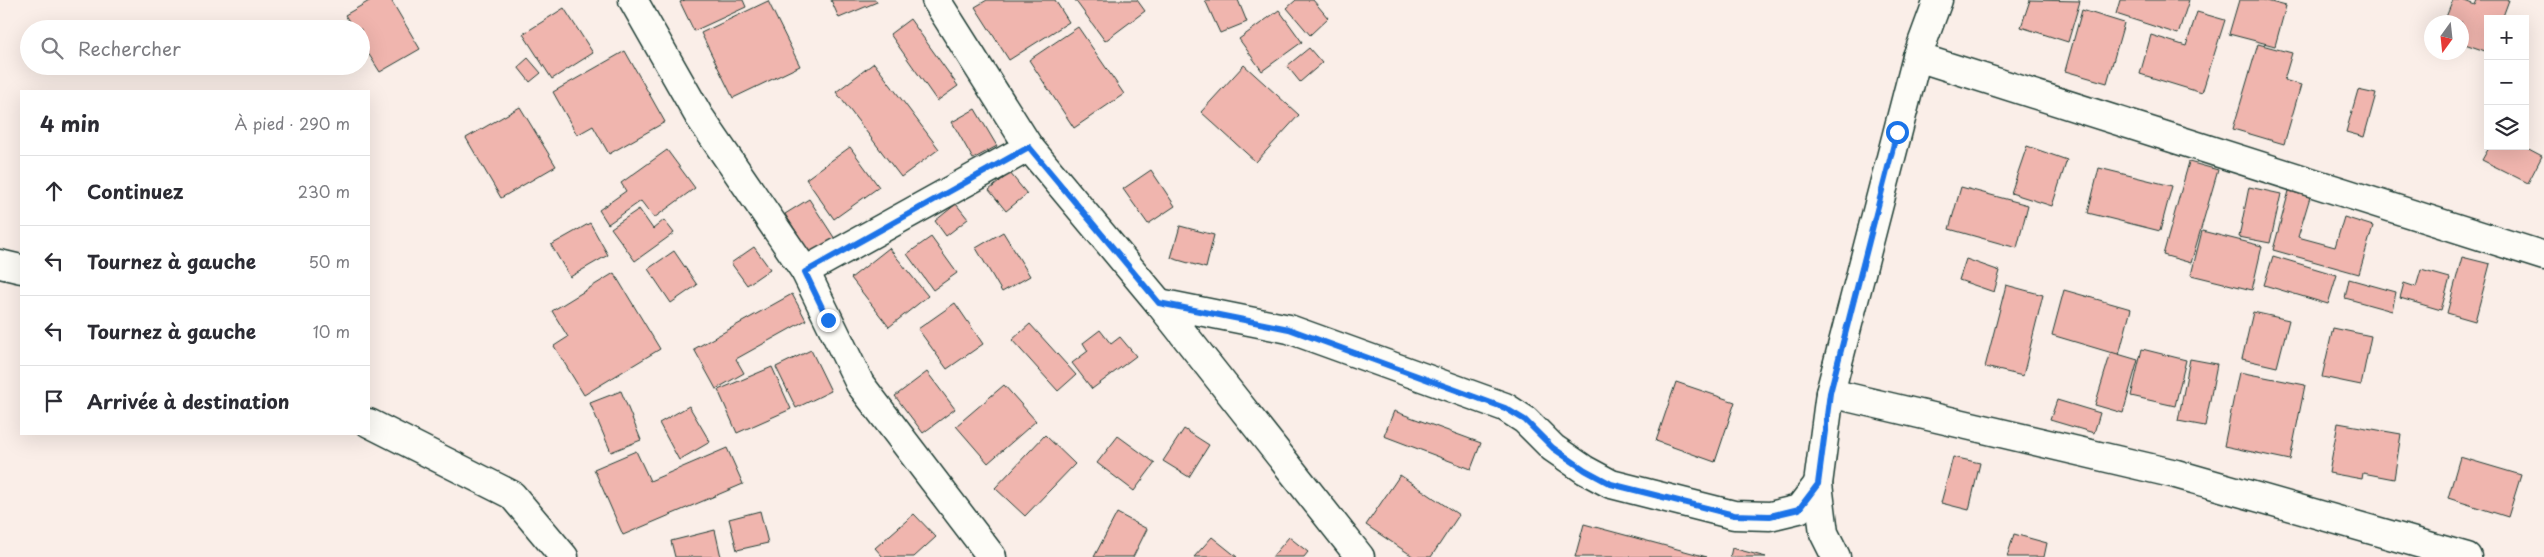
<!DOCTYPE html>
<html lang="fr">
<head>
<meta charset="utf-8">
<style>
	:root { --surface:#fff; --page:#f7f7f7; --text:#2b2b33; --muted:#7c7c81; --line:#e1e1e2 }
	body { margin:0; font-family:"Playpen Sans",sans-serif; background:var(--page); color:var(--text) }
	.controls { position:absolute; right:15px; top:15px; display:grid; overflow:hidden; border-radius:0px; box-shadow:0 5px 20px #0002 }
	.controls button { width:45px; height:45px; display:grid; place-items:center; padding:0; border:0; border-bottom:1px solid var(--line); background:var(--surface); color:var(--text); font:25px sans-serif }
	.compass { position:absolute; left:2424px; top:15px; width:45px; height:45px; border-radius:50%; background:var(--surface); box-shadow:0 5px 20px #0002; rotate:195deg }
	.stop { position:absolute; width:15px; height:15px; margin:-11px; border:4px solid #1a73e8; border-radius:50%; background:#fff }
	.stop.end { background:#1a73e8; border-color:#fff; box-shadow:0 1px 5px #0008 }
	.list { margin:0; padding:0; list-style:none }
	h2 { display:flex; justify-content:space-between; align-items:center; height:65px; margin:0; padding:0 20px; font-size:21px }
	h2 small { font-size:16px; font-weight:400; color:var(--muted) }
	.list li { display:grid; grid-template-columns:32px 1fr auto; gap:15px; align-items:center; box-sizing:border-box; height:70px; padding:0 20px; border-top:1px solid var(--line) }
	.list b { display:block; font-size:19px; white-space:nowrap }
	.list em { font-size:16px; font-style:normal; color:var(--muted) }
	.icon { flex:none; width:28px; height:28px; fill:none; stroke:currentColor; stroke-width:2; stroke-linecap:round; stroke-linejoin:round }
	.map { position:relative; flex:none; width:2544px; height:557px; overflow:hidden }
	.search { position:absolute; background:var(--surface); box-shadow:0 5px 20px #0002; left:20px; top:20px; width:350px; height:55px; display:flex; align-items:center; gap:12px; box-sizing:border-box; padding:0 18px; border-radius:28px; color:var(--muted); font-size:19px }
	.panel { position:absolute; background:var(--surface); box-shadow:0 5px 20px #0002; left:20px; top:90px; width:350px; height:345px; border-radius:0px }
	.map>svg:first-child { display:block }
</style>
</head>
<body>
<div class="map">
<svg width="2544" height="557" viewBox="0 0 2544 557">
	<rect width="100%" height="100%" fill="#faeee8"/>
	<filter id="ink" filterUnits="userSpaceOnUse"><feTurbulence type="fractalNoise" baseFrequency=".02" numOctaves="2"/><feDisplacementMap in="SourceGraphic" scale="10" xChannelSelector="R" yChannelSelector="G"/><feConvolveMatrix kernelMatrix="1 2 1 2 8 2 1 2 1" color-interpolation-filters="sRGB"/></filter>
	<g filter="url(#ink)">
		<g fill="#f0b5ae" stroke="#1f3d34">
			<polygon points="371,0 391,0 420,49 380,72 361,42 361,29 354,29 345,15"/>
			<polygon points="685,0 743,0 746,7 694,31 680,2"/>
			<polygon points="831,0 876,0 877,2 839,18"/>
			<polygon points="987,0 1055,0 1069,22 1009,60 975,7"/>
			<polygon points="1075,0 1137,0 1145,11 1105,41"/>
			<polygon points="1205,0 1238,0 1247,22 1220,33"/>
			<polygon points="1296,0 1313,0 1328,18 1310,35 1287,8"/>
			<polygon points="2030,0 2080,1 2068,42 2021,27"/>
			<polygon points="2120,0 2189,0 2178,34 2116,14"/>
			<polygon points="2239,0 2263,0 2286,6 2275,46 2229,34"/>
			<polygon points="2453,0 2462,0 2475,5 2477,0 2509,0 2502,19 2488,19 2488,52 2462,43 2462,22 2444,22"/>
			<polygon points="768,1 800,66 733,98 701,33"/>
			<polygon points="564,8 593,53 552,79 523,34"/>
			<polygon points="1279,10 1302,42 1262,71 1239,39"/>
			<polygon points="2082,10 2124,23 2107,83 2065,71"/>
			<polygon points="2197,12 2225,20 2202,93 2140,74 2151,35 2186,46"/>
			<polygon points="910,19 958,86 937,101 890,34"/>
			<polygon points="1078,27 1124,94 1074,128 1029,60"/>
			<polygon points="2258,44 2292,53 2284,80 2301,85 2284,144 2233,129"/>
			<polygon points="1309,48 1322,63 1300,82 1287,66"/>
			<polygon points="625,51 665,122 609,154 593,126 577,135 553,92"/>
			<polygon points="528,58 541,73 530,82 518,67"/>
			<polygon points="874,63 939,149 901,177 836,92"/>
			<polygon points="1244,65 1299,115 1256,162 1201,112"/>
			<polygon points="2358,90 2376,94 2364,137 2346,132"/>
			<polygon points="520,107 556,166 501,198 466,138"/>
			<polygon points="975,109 997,146 973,159 952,122"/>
			<polygon points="2027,146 2067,160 2052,206 2011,193"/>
			<polygon points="2490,146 2523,146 2542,156 2528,183 2482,160"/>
			<polygon points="850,147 879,187 834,219 806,179"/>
			<polygon points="667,150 695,188 654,218 641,201 608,224 599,210 626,191 621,183"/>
			<polygon points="2189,162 2218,170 2191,263 2163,255"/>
			<polygon points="2099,168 2172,186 2160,231 2088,213"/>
			<polygon points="1151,170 1175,206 1148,224 1123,189"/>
			<polygon points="1010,173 1027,194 1006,211 989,190"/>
			<polygon points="1961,187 2028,205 2017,248 1949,229"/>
			<polygon points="2249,187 2281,194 2270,243 2239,237"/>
			<polygon points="2289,191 2310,197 2298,237 2335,247 2344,217 2373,226 2359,274 2273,250"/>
			<polygon points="809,199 835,239 811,255 785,214"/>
			<polygon points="956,204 968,219 946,236 935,221"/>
			<polygon points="639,209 653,229 664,220 674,233 635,261 611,228"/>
			<polygon points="590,223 608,255 570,277 551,245"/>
			<polygon points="1180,226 1214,235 1206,268 1171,258"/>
			<polygon points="2202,231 2262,246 2252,290 2191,275"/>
			<polygon points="1003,232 1030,276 1002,292 976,248"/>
			<polygon points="931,237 957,273 933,290 907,254"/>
			<polygon points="754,247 770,269 747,285 731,263"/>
			<polygon points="889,248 928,296 889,327 851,278"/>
			<polygon points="674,251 697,285 671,303 648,269"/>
			<polygon points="2273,256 2337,275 2328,304 2264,285"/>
			<polygon points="2462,257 2490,264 2475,321 2447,313"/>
			<polygon points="1966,259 2000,271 1994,292 1959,280"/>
			<polygon points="2421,270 2450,278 2441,310 2400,298 2404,283 2416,287"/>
			<polygon points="614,273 660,349 584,395 554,346 568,337 552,311"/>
			<polygon points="2349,279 2396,292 2392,311 2345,298"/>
			<polygon points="2006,285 2043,295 2023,376 1985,367"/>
			<polygon points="2064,290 2131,309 2119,355 2052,335"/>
			<polygon points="792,294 806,320 736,359 744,373 716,389 694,349"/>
			<polygon points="955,303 983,344 947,369 918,329"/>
			<polygon points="2253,312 2289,320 2277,367 2242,359"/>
			<polygon points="1030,324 1076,375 1058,391 1012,340"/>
			<polygon points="2333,328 2371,336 2361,385 2322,377"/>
			<polygon points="1100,330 1111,344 1120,337 1136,356 1092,389 1072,363 1088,351 1083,343"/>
			<polygon points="2142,349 2186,360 2175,406 2131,396"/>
			<polygon points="811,350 831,391 796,408 776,367"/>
			<polygon points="2111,352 2138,360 2123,413 2095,405"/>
			<polygon points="2190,359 2217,364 2205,426 2178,421"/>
			<polygon points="772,367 791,409 737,433 718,390"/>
			<polygon points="927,372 955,409 923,433 895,396"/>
			<polygon points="2239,372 2305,385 2290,460 2224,446"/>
			<polygon points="1676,382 1735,402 1715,462 1656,441"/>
			<polygon points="1004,385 1036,421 988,463 956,426"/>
			<polygon points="621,391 641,440 611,452 590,403"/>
			<polygon points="2057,400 2100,413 2094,433 2050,420"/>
			<polygon points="689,406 710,442 679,460 659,423"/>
			<polygon points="1394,411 1481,443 1471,469 1384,436"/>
			<polygon points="2338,423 2401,434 2394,479 2363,473 2362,479 2329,473"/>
			<polygon points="1184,429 1209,445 1189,477 1163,461"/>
			<polygon points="1045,435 1075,464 1025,516 995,488"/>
			<polygon points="1118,436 1155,463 1134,491 1097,463"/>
			<polygon points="727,448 743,484 623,535 594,469 636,451 650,481"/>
			<polygon points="1953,457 1980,463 1969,510 1941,503"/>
			<polygon points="2460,457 2521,475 2508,517 2448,498"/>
			<polygon points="1400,475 1459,515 1431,557 1414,557 1366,525"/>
			<polygon points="760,511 768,543 737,550 729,519"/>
			<polygon points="1117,513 1147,529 1133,557 1094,557"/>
			<polygon points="914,514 936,537 914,557 883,557 875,548"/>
			<polygon points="1584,524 1707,557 1575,557"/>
			<polygon points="715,530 721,557 675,557 671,541"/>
			<polygon points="2014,534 2047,543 2044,557 2007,557"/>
			<polygon points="1212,537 1237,557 1194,557"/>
			<polygon points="1289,537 1308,552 1304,557 1272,557"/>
			<polygon points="1732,548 1766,557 1730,557"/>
		</g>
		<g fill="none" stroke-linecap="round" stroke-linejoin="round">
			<defs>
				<g id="minor">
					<polyline points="633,0 699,116 805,271 860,384 992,557"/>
					<polyline points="936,0 1029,147 1159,303 1360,557"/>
					<polyline points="1917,57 2544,256"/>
					<polyline points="0,264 21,269"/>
					<polyline points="805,271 1029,147"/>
					<polyline points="1159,303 1289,329 1505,407 1525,420 1553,448 1585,470 1611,484 1734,515 1770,516 1799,509 1818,484"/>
					<polyline points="1830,393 2176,474 2467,557"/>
					<polyline points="369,423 512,495 564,557"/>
					<polyline points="1836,557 1824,533 1818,484 1830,393 1917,57 1938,0"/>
				</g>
			</defs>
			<use href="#minor" stroke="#1f3d34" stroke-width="31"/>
			<use href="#minor" stroke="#fdfcf7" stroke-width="28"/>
		</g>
	</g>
	<g fill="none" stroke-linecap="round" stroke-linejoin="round" filter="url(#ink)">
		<polyline stroke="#1a73e8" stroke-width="6" points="828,320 805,272 1029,147 1159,303 1289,329 1505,408 1525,420 1553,448 1585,470 1611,484 1734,515 1770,516 1799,509 1818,484 1830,393 1897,132"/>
	</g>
</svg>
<div class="controls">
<button>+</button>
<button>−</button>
<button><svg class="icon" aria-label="layers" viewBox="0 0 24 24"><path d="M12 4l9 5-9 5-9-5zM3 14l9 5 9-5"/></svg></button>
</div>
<svg class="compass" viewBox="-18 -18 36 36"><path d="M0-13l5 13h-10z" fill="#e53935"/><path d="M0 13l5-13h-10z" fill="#7c7c81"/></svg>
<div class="stop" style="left:1897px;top:132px"></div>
<div class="stop end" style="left:828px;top:320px"></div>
<div class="search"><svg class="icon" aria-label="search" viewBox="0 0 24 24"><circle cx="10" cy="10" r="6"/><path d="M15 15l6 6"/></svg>Rechercher</div>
<section class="panel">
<h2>4 min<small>À pied · 290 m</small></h2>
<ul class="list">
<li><svg class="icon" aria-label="ahead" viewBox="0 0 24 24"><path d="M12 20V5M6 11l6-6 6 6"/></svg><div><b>Continuez</b></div><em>230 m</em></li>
<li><svg class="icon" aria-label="left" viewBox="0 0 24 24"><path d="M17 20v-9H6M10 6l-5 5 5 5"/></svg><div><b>Tournez à gauche</b></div><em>50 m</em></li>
<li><svg class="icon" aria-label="left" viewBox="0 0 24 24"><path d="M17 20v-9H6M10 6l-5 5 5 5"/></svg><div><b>Tournez à gauche</b></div><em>10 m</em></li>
<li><svg class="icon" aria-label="arrive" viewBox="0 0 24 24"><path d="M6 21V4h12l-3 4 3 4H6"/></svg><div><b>Arrivée à destination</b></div></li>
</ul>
</section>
</div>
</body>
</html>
